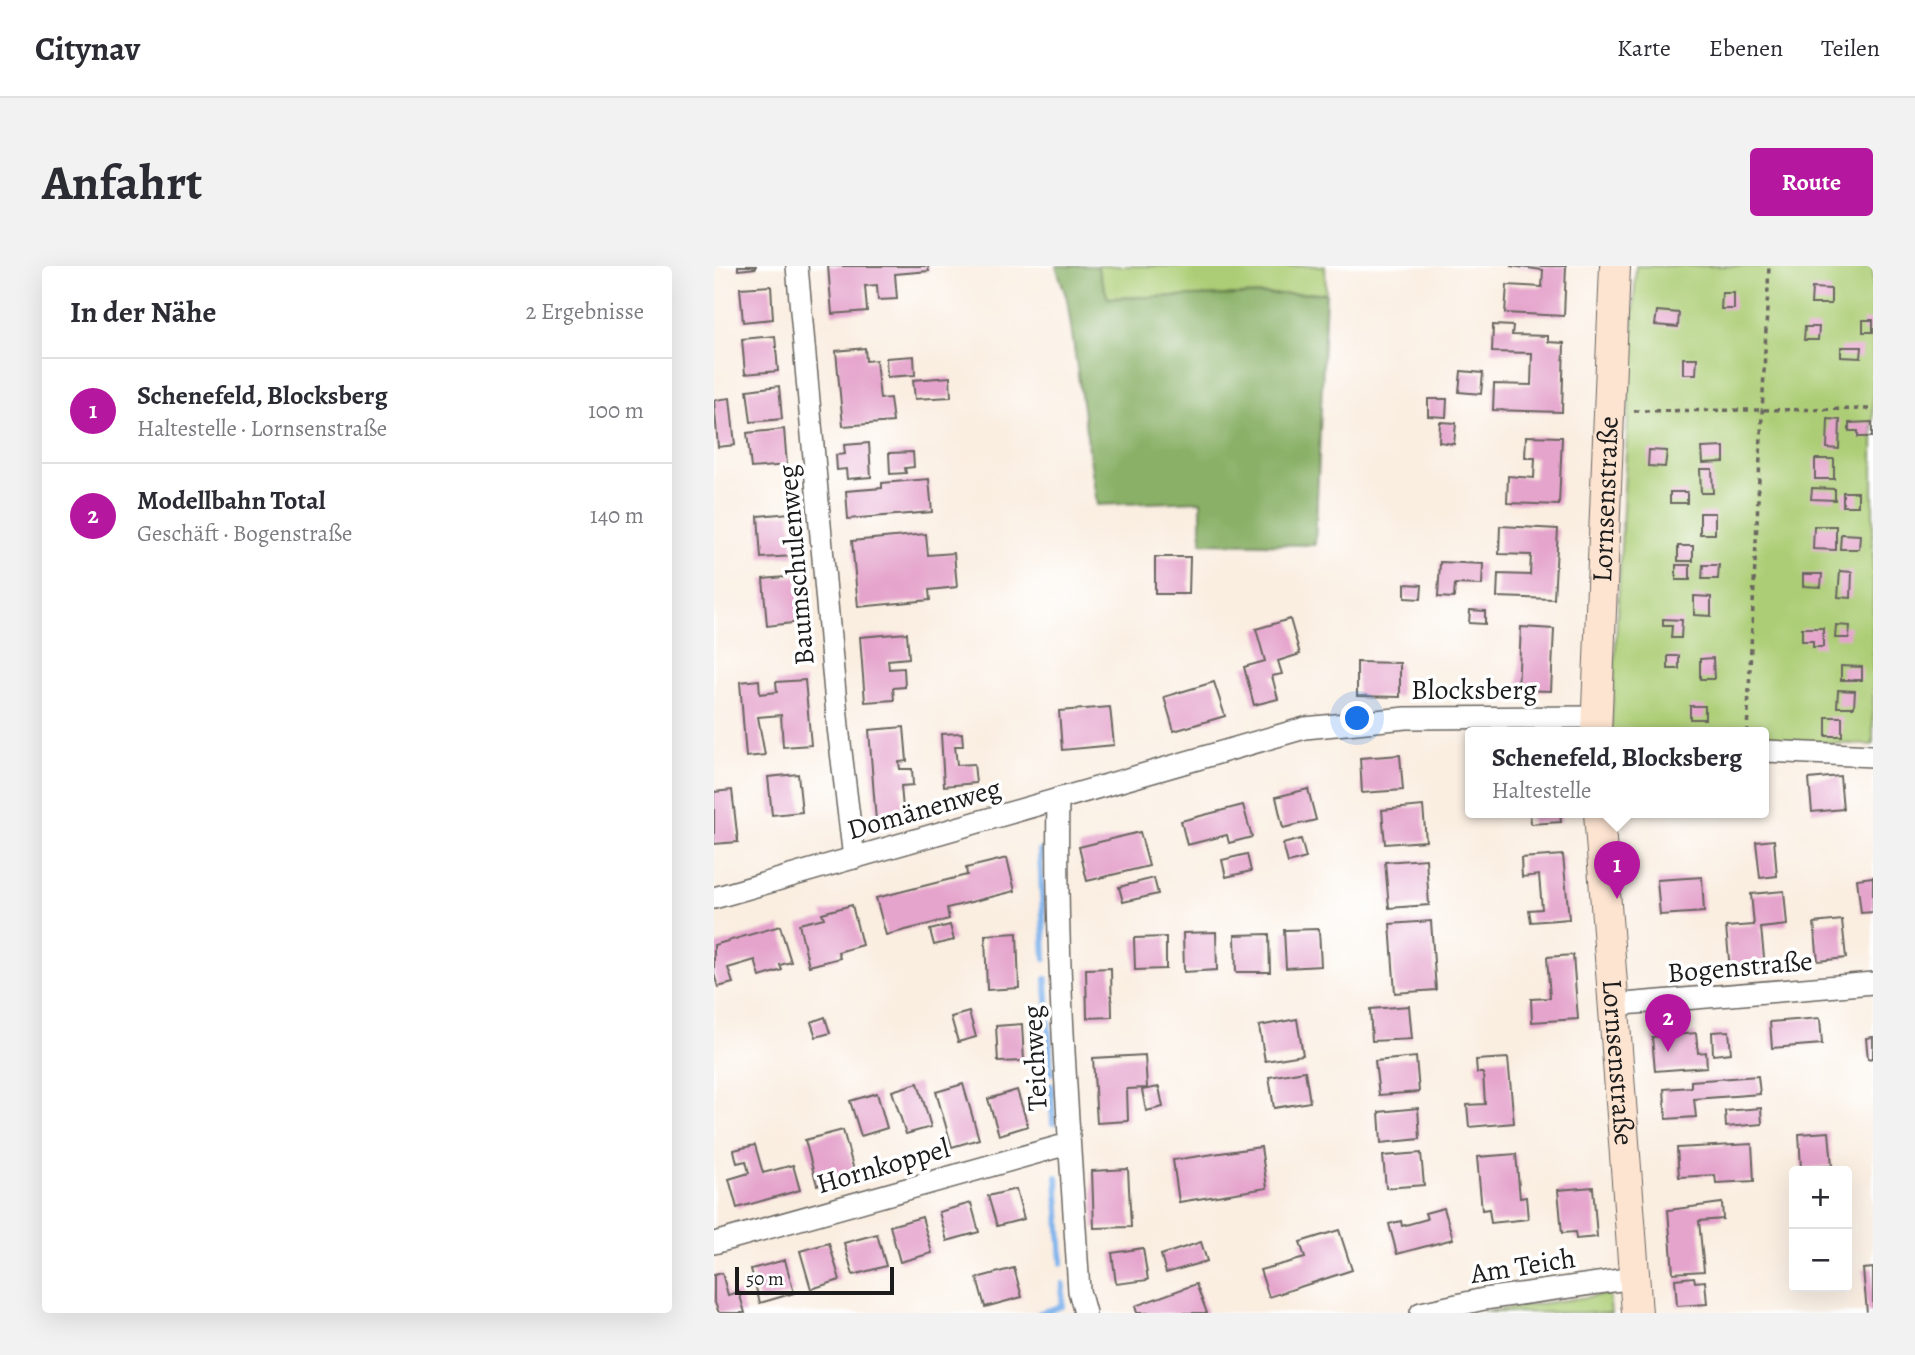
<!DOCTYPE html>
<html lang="de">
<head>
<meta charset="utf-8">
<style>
	:root { --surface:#fff; --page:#f2f2f3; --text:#2b2b33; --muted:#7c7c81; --line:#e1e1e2; --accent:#b5179e }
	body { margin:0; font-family:Alegreya,serif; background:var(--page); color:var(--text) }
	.controls { position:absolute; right:21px; bottom:21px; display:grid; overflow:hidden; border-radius:7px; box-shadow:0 7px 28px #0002 }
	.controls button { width:63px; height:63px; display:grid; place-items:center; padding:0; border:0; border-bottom:2px solid var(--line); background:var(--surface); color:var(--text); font:35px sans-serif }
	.scale { position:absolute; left:21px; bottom:18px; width:159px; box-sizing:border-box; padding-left:7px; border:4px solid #1c1c1c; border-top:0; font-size:19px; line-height:24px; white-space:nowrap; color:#1c1c1c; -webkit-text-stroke:5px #fff; paint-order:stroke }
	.you { position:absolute; left:644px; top:453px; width:24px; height:24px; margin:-18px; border:5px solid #fff; border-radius:50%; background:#1a73e8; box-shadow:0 0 0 10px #1a73e833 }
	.badge { display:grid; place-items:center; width:46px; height:46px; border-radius:50%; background:var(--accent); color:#fff; font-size:23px; font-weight:700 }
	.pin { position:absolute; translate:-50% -58px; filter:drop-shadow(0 2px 4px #0008) }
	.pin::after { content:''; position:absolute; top:37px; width:24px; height:21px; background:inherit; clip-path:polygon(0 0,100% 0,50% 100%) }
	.popup { position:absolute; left:751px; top:461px; width:304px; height:91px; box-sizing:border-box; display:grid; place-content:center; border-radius:7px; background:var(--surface); filter:drop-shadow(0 2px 5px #0005); font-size:23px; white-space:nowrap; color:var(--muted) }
	.popup b { font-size:26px; color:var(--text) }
	.popup::after { content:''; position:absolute; left:50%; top:100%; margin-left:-14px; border:14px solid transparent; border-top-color:var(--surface) }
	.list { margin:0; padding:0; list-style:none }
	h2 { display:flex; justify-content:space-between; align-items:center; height:91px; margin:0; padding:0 28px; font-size:30px }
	h2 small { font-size:23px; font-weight:400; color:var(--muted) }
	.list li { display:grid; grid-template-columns:46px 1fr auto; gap:21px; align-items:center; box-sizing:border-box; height:105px; padding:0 28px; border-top:2px solid var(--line) }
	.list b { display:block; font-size:26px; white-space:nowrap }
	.list p { margin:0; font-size:23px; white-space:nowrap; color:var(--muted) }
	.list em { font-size:23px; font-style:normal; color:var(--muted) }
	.map { position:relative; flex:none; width:1159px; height:1047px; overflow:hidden; border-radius:7px }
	header { display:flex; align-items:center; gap:42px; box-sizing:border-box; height:98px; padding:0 35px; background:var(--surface); border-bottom:2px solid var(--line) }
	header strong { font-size:33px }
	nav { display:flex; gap:38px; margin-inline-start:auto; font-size:24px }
	.intro { display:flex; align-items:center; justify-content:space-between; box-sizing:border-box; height:168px; padding:0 42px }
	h1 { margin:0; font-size:49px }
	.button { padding:18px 32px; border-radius:7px; background:var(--accent); color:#fff; font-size:24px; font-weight:700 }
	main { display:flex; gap:42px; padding:0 42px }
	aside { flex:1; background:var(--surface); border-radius:7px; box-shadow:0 7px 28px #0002 }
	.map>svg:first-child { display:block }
</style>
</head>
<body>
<header>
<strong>Citynav</strong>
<nav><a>Karte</a><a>Ebenen</a><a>Teilen</a></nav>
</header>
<div class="intro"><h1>Anfahrt</h1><a class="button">Route</a></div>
<main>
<aside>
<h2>In der Nähe<small>2 Ergebnisse</small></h2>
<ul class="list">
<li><span class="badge">1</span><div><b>Schenefeld, Blocksberg</b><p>Haltestelle · Lornsenstraße</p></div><em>100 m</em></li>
<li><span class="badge">2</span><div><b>Modellbahn Total</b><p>Geschäft · Bogenstraße</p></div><em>140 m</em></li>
</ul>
</aside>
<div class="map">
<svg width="1159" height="1047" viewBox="0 0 1159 1047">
	<rect width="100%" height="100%" fill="#fff"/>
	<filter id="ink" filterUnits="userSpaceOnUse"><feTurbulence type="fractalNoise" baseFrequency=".0143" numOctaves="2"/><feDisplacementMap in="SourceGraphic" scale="14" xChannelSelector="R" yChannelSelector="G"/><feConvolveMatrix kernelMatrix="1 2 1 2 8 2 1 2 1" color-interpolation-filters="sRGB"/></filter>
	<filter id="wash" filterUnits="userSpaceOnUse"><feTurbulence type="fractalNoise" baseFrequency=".00686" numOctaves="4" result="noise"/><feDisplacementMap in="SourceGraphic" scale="28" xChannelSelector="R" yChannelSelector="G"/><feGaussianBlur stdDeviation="1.57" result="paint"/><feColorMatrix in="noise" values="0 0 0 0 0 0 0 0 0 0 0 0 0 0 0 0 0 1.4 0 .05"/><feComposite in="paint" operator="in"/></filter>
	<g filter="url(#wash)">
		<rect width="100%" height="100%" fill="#faeee1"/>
		<g fill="#accd75" stroke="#647448" stroke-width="2">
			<polygon points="383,0 611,0 612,27 393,32"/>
			<polygon points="922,0 1159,0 1159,479 1050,474 1050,467 897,467"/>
			<polygon points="895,1028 897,1047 769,1046"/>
		</g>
		<polygon fill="#89b066" stroke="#526641" stroke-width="2" points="342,0 383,0 394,32 612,27 601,279 487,277 487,235 383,239 353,33"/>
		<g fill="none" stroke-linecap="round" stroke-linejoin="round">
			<g stroke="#7eb3ec" stroke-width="6">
				<polyline points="326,585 331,692"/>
				<polyline points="332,713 337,807"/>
				<polyline points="337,819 339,857"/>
				<polyline points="343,911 348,997"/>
				<polyline points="326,1047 348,1040 349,1018"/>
			</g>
		</g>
		<g id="blocks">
			<g fill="#e5a4cc">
				<polygon points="24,0 42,0 42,2 24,4"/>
				<polygon points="114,0 214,0 215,5 181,8 183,33 164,34 163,19 151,20 153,45 118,48"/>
				<polygon points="796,0 852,0 850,50 791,47 793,19 828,21 829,4"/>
				<polygon points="57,20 59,53 29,56 26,22"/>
				<polygon points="1098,22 1117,23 1117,38 1097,38"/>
				<polygon points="1008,27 1020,27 1020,43 1007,43"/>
				<polygon points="943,45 965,47 964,61 941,59"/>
				<rect x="1149" y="54" width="10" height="12"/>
				<polygon points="779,59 799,60 798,69 834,70 834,76 850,77 848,146 779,144 780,118 817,119 818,87 778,86"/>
				<polygon points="1091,61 1105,61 1104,74 1090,74"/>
				<polygon points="61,70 64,105 31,108 28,73"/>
				<polygon points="1127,81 1148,81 1147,92 1127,91"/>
				<polygon points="151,82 152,95 162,94 166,133 176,132 179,156 129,160 122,85"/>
				<polygon points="200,90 201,109 173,111 172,92"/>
				<polygon points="969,92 983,92 982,108 969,108"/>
				<polygon points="747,105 769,107 767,128 745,126"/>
				<polygon points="236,111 237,131 201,133 199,114"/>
				<polygon points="65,120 68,153 37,156 33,124"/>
				<polygon points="16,132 21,179 4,181 0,134"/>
				<polygon points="714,133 733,133 732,151 714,150"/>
				<polygon points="1114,153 1126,154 1125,183 1113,182"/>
				<polygon points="726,156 742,157 740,178 725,176"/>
				<polygon points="1158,156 1158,171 1144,171 1144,165 1135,165 1135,157"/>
				<polygon points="70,163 73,199 37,202 33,167"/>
				<polygon points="812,170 848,171 845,239 793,237 794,210 820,212 821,192 811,192"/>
				<polygon points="155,177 157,211 133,213 132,203 123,204 122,189 131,188 130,179"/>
				<polygon points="1010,181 1010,196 989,197 988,182"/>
				<polygon points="935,184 953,185 951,201 934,200"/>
				<polygon points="199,186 200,201 191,202 192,207 176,208 175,187"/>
				<rect x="1101" y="193" width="19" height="20"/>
				<polygon points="986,203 998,203 999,227 987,227"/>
				<polygon points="215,213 218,246 134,253 132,225 168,222 168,217"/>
				<polygon points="1098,222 1121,223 1121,234 1097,233"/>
				<rect x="956" y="226" width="17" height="11"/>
				<rect x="1129" y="226" width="15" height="14"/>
				<polygon points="76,247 80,290 47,292 44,250"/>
				<rect x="986" y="247" width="15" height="21"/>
				<polygon points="786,260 844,263 840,333 783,331 784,308 816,309 817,289 785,288"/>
				<polygon points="1100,260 1122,260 1122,284 1099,283"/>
				<polygon points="212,268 214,289 240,287 243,321 215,324 216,334 144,341 138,275"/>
				<polygon points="1127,268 1146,269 1145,283 1126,283"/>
				<rect x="964" y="280" width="15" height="15"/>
				<polygon points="441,291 476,291 475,328 441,328"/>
				<polygon points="726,296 769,298 768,319 741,318 740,332 724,331"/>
				<rect x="962" y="299" width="14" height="15"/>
				<polygon points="989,299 1005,299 1004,313 988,313"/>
				<polygon points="1126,305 1138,306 1137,332 1124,331"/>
				<polygon points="1089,308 1108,308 1107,321 1089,320"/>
				<polygon points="83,310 87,356 53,360 49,313"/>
				<polygon points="691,318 708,319 707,333 691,332"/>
				<polygon points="980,330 997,331 997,350 980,349"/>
				<polygon points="756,344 771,345 771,358 755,357"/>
				<polygon points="576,353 586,388 564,395 568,408 558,410 564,433 540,439 530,401 551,395 542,363"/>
				<polygon points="949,353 968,354 967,372 957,372 958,360 949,360"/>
				<polygon points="1122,359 1136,360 1135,372 1121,372"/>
				<polygon points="807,361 840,363 837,425 804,424"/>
				<polygon points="1088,362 1109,362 1109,381 1099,381 1099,375 1088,375"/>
				<polygon points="193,367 195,392 174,394 175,403 190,402 191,421 179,422 180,434 151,436 146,371"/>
				<rect x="954" y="390" width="11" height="13"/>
				<polygon points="999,392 1000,413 986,413 986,393"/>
				<polygon points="643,396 686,397 686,431 643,430"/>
				<polygon points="1127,400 1148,401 1148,414 1127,414"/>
				<polygon points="45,414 46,428 63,426 62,416 91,414 97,479 69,481 67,449 44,451 51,489 32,491 26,416"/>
				<polygon points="500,416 511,450 460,465 450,431"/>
				<polygon points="1124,424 1141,425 1140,441 1123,441"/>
				<rect x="976" y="440" width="15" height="13"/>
				<polygon points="396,441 400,479 348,484 345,445"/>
				<rect x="1112" y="451" width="16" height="19"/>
				<polygon points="190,461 193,495 185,496 186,503 198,503 199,519 187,520 190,554 162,556 155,464"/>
				<polygon points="248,467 249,480 241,480 243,499 260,498 262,517 230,520 227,468"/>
				<polygon points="686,489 689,524 648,527 646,492"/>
				<polygon points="84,508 88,546 58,549 54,511"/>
				<polygon points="1126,510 1129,543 1098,546 1095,513"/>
				<polygon points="594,523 602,554 569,562 562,531"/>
				<polygon points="18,524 24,576 0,578 0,526"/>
				<polygon points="529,539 538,571 515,577 513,569 473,579 467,555"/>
				<polygon points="709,540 712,575 671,578 668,544"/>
				<polygon points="816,547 846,547 847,556 817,558"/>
				<polygon points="426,566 435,600 373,615 365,581"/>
				<polygon points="587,573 592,592 574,597 569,578"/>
				<polygon points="1060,574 1063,610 1046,612 1042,576"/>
				<polygon points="533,588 537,605 512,611 508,594"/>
				<polygon points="849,589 855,653 817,656 815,644 828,643 825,609 808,611 807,592"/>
				<polygon points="293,592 301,625 233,642 235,653 172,669 162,632 253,609 252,602"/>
				<polygon points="712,593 715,639 675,642 671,596"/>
				<polygon points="988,611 990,646 946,649 943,614"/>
				<polygon points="1159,611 1159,646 1147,647 1143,613"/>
				<polygon points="440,612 444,628 409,636 405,621"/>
				<polygon points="1070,625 1073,659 1047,662 1051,701 1016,704 1012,661 1040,659 1037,628"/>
				<polygon points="138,639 148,679 124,686 126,692 95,700 85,658 110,652 108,647"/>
				<polygon points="1128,654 1132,692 1104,695 1100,657"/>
				<polygon points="717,655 722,724 681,727 676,658"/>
				<polygon points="236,659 240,674 220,679 216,664"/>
				<polygon points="66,660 77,696 66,699 68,704 46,711 41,694 14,702 19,717 4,721 0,708 0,679"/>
				<polygon points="605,663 607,700 572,702 570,664"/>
				<polygon points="502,666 503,704 470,706 469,667"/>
				<polygon points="303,667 305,722 273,724 271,669"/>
				<polygon points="555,668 556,706 522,706 521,669"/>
				<polygon points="452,671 452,703 421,704 420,672"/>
				<polygon points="859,689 864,753 818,756 817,733 836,732 833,691"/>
				<polygon points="397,702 398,751 373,752 372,703"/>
				<polygon points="695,740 698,773 658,775 656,743"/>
				<polygon points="255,746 262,771 244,776 237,751"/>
				<polygon points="111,751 116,767 102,771 97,756"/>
				<polygon points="1106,752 1108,778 1058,782 1056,756"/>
				<polygon points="583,753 589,789 551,795 545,760"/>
				<polygon points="308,758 310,795 284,796 282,760"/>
				<polygon points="1015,765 1017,787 999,789 998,766"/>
				<polygon points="982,767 984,787 992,786 993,801 941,805 938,771"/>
				<polygon points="1159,771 1159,792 1154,793 1152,772"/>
				<polygon points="431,789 433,822 413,823 414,855 383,857 379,792"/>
				<polygon points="702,791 705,826 665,829 661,795"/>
				<polygon points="794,792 800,857 755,861 753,839 771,838 769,807 763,807 762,794"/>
				<polygon points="591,805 596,836 560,842 555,811"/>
				<polygon points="1044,810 1046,828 980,833 982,851 952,853 950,823 977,821 977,815"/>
				<polygon points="204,817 217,861 192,868 178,825"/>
				<polygon points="249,818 265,873 238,881 222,826"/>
				<polygon points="445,821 449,841 432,845 428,824"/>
				<polygon points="303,824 314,860 285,869 274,833"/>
				<polygon points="163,827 173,862 147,870 136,835"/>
				<polygon points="704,842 706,873 667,877 665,846"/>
				<polygon points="1047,842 1048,858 1012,861 1011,845"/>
				<polygon points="129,864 141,908 103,919 91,874"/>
				<polygon points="1115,866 1118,900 1087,902 1085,868"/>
				<polygon points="1038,878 1040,915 1002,917 1001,909 965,911 963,882"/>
				<polygon points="41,879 49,907 79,899 86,924 23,942 15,913 35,907 32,895 23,897 20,884"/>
				<polygon points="547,881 553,922 465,936 459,894"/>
				<polygon points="707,887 710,919 672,922 669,890"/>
				<polygon points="802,888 806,932 812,931 814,953 777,957 775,943 768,944 763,891"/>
				<polygon points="414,903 417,961 380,962 378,905"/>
				<polygon points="879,921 883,971 862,973 861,966 848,967 844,924"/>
				<polygon points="302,923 310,953 283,960 274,930"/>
				<polygon points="257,937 265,966 233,975 225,946"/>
				<polygon points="1008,937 1009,953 985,955 990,1005 959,1007 954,944"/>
				<polygon points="730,942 739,973 683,988 675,958 687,955 688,960 713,953 711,947"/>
				<polygon points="208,951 218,987 186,996 176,960"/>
				<polygon points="625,964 638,1004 555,1031 546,1004 591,992 586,976"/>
				<polygon points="163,968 172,1000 139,1009 130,977"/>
				<polygon points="487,976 493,995 452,1007 447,989"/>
				<polygon points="115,977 126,1014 97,1023 86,985"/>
				<polygon points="429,982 434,1014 402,1018 398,987"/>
				<polygon points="71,994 80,1027 46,1037 37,1003"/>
				<polygon points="300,1002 308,1031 271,1041 263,1012"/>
				<polygon points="1159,1002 1159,1047 1153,1047 1149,1003"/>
				<polygon points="8,1007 14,1029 25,1026 31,1047 5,1047 0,1034 0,1009"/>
				<polygon points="980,1011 981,1016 991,1015 993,1038 963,1040 961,1013"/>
				<polygon points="482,1018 493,1047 423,1047 421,1040"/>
			</g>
		</g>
	</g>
	<g filter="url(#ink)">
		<use href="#blocks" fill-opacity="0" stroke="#6a6661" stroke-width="2"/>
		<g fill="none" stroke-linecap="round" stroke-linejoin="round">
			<defs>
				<g id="street">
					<polyline points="83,0 124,461 140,592"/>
					<polyline points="1050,485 1159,490"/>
					<path d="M344,533C341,698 355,861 365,1025L371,1047"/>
					<polyline points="0,632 591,462 692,452 882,451"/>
					<polyline points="898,739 1159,717"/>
					<polyline points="0,977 354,878"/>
					<polyline points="707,1047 770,1033 920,1012"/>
				</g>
				<g id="secondary">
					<path id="s1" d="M882,467L901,0"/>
					<path id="s2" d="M885,547L923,1047"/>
				</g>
			</defs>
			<use href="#street" stroke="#6a6661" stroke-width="24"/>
			<use href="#secondary" stroke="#6a6661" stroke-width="32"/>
			<g stroke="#6a6661" stroke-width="3.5" stroke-dasharray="5 5" stroke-linecap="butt">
				<polyline points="920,145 1159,143"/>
				<polyline points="1033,467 1055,0"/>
			</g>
			<use href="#street" stroke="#fff" stroke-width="21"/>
			<use href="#secondary" stroke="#fde4d1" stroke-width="30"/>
		</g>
	</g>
	<g text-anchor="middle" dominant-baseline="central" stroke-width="7" stroke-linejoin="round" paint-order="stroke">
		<g font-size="28" fill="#1c1c1c" stroke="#fff">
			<text stroke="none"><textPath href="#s1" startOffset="234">Lornsenstraße</textPath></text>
			<text transform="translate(82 299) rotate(-95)">Baumschulenweg</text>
			<text x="760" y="424">Blocksberg</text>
			<text transform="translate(210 543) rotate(-16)">Domänenweg</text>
			<text transform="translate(1026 701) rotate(-5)">Bogenstraße</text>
			<text transform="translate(321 792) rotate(-93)">Teichweg</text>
			<text stroke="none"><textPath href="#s2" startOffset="250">Lornsenstraße</textPath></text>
			<text transform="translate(169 900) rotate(-16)">Hornkoppel</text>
			<text transform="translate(809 1000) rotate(-9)">Am Teich</text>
		</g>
	</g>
</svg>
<div class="controls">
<button>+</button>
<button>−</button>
</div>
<div class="scale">50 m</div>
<div class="you"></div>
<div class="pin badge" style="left:903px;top:633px">1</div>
<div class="popup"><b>Schenefeld, Blocksberg</b>Haltestelle</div>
<div class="pin badge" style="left:954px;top:786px">2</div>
</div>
</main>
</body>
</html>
